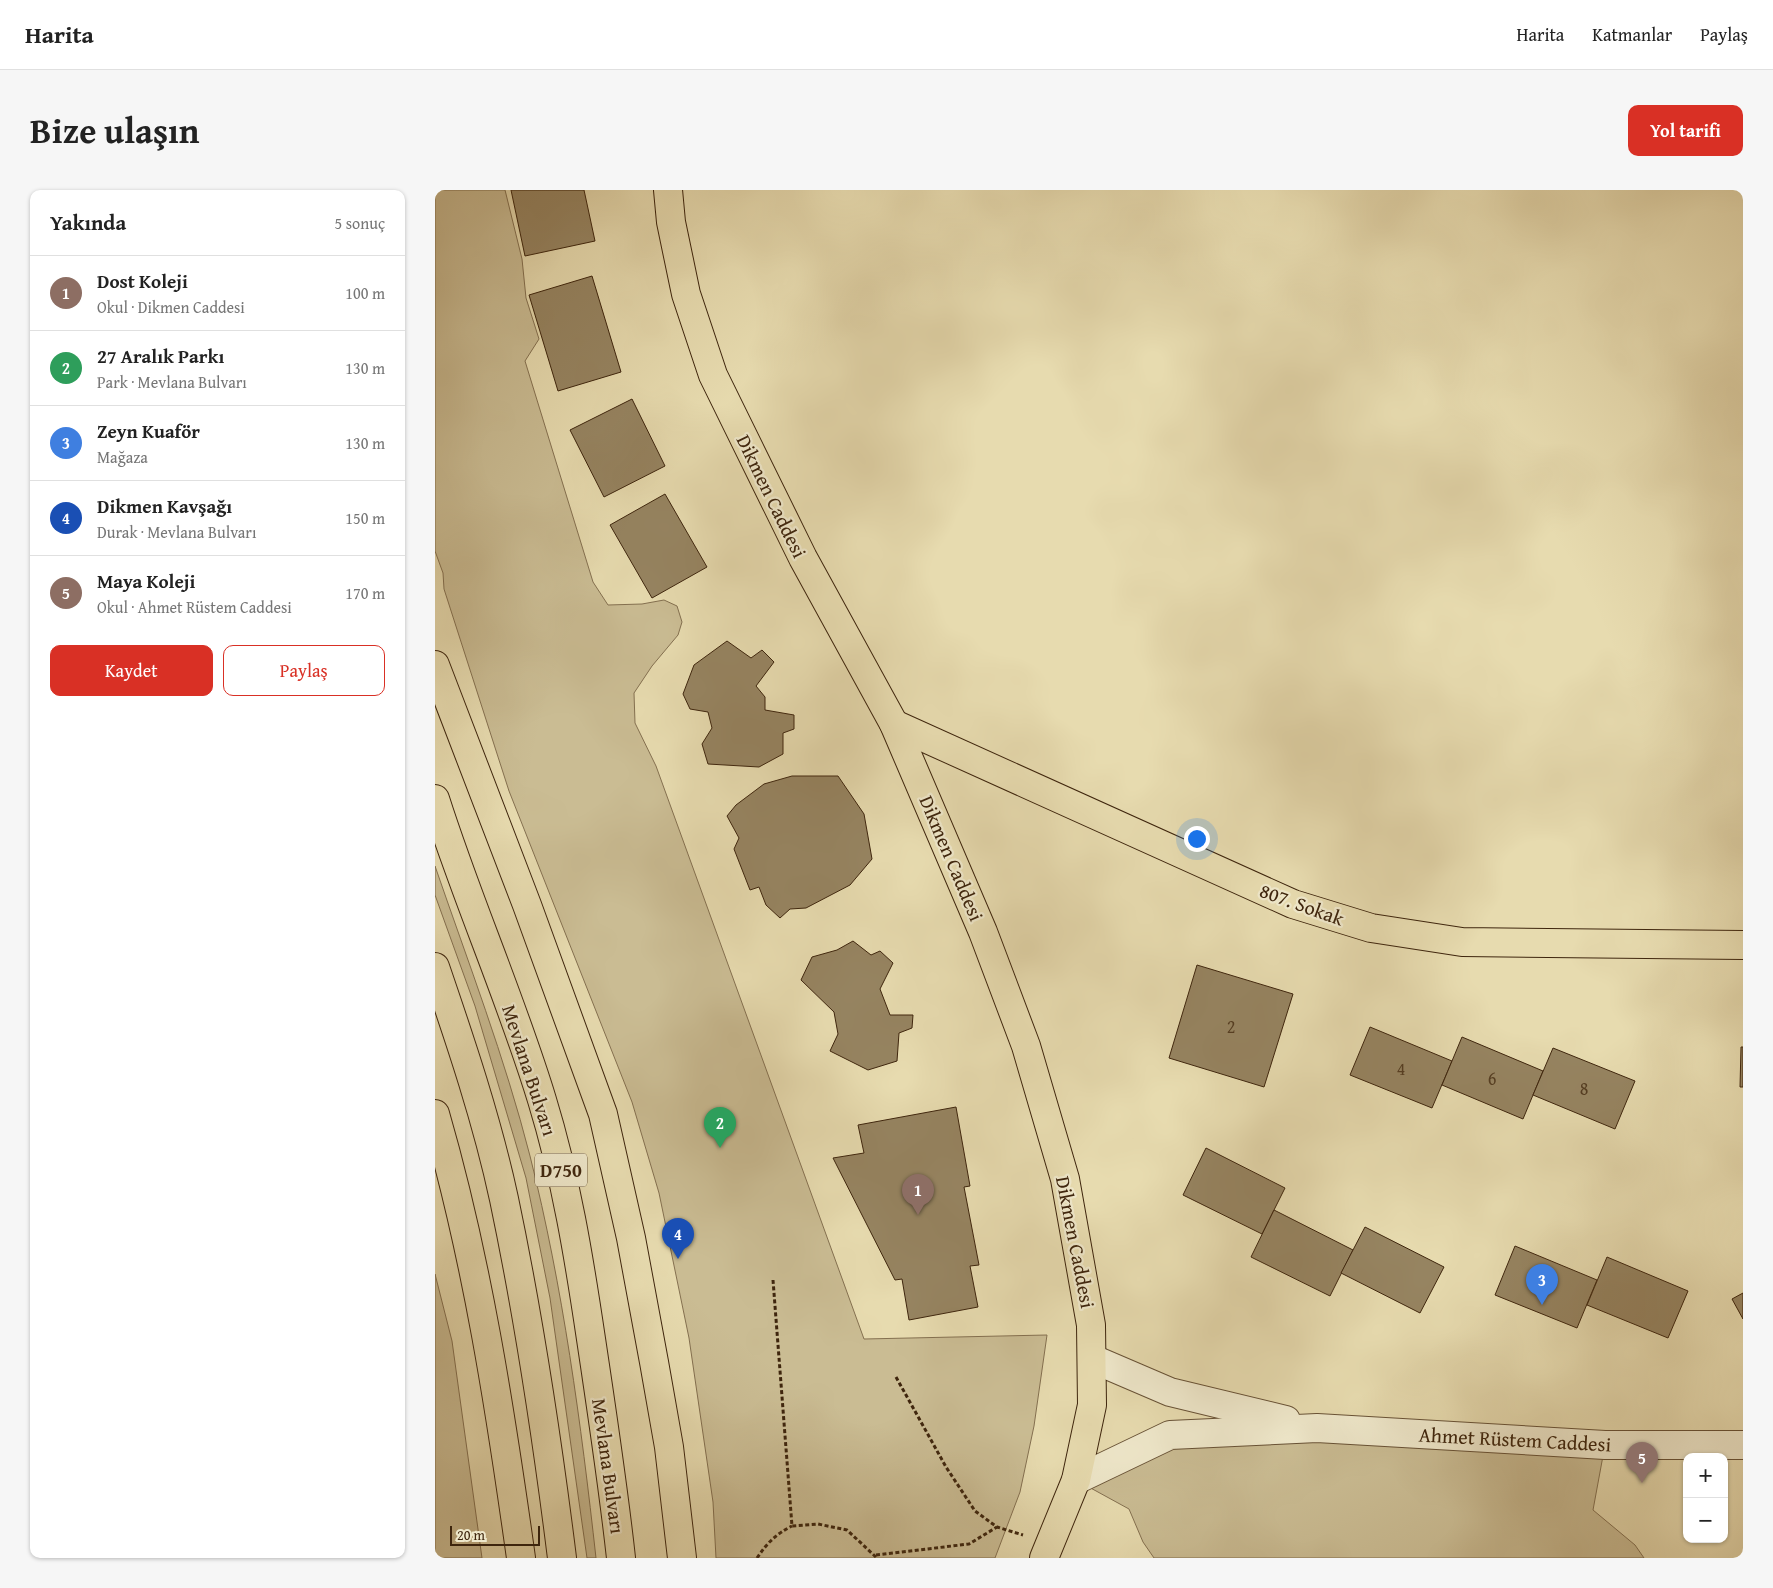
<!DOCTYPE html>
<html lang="tr">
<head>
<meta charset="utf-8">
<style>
	:root { --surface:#fff; --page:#f6f6f6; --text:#222; --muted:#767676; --line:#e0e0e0; --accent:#d93025 }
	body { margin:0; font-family:"Gentium Book Plus",serif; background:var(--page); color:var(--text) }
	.controls { position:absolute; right:15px; bottom:15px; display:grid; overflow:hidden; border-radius:10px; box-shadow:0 1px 4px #0004 }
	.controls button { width:45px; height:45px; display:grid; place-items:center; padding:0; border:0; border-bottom:1px solid var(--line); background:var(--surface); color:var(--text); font:25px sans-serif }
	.scale { position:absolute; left:15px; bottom:12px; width:90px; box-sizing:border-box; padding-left:5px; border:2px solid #3e250d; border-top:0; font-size:14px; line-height:18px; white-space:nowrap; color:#3e250d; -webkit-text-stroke:4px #efe8cb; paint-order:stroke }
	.you { position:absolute; left:761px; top:648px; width:18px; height:18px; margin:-12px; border:4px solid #fff; border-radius:50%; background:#1a73e8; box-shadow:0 0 0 8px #1a73e833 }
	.badge { display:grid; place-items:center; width:32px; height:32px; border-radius:50%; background:var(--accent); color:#fff; font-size:16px; font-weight:700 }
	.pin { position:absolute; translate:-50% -41px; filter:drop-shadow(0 1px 2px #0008) }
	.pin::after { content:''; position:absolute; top:26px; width:18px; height:15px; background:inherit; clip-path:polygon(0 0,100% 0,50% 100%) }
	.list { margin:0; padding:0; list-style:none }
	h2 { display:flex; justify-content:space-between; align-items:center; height:65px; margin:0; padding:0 20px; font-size:21px }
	h2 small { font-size:16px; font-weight:400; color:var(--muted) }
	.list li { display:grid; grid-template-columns:32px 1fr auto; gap:15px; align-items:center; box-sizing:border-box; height:75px; padding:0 20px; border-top:1px solid var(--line) }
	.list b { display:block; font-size:19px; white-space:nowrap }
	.list p { margin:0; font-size:16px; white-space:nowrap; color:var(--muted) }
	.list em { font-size:16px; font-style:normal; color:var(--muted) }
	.actions { display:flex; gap:10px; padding:15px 20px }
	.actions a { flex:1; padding:11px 0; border:1px solid var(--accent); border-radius:10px; text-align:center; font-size:18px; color:var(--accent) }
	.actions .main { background:var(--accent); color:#fff }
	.map { position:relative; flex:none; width:1308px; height:1368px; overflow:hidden; border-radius:10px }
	header { display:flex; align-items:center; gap:30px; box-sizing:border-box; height:70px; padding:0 25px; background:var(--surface); border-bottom:1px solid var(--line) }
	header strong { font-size:24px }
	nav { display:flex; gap:28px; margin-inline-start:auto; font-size:18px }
	.intro { display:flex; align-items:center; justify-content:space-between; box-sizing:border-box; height:120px; padding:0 30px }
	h1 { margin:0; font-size:35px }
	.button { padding:12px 22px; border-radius:10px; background:var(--accent); color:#fff; font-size:18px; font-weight:700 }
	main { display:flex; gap:30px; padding:0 30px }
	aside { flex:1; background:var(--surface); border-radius:10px; box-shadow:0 1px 4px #0004 }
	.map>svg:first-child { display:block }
</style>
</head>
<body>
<header>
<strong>Harita</strong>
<nav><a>Harita</a><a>Katmanlar</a><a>Paylaş</a></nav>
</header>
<div class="intro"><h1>Bize ulaşın</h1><a class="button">Yol tarifi</a></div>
<main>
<aside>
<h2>Yakında<small>5 sonuç</small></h2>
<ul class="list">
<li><span class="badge" style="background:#8d6e63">1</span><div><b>Dost Koleji</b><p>Okul · Dikmen Caddesi</p></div><em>100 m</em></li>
<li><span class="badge" style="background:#2e9e5b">2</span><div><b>27 Aralık Parkı</b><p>Park · Mevlana Bulvarı</p></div><em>130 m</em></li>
<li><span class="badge" style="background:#3f7fe0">3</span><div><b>Zeyn Kuaför</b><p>Mağaza</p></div><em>130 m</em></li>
<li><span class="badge" style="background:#1a4fb4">4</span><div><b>Dikmen Kavşağı</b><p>Durak · Mevlana Bulvarı</p></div><em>150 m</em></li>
<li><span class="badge" style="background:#8d6e63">5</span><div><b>Maya Koleji</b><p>Okul · Ahmet Rüstem Caddesi</p></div><em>170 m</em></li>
</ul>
<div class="actions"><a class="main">Kaydet</a><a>Paylaş</a></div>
</aside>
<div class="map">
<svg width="1308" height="1368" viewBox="0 0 1308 1368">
	<rect width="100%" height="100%" fill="#e7dbaf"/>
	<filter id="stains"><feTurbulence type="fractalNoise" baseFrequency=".004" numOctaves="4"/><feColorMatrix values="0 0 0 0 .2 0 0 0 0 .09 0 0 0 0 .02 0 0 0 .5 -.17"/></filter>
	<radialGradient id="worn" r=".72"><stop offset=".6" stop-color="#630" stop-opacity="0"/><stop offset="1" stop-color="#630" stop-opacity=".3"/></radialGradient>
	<g fill="#cabc93" stroke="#847050">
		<polygon points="0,0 70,0 87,69 91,108 104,149 90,171 158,392 173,415 207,414 229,410 242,416 247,432 243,445 217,476 199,503 200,533 221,576 429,1149 612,1145 599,1236 585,1302 560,1368 281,1368 278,1312 254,1148 224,1003 197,912 74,601 9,399 8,383 0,361"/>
		<path d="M0,676C33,772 70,868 95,966C128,1097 146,1233 161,1368H152L115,1108L91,988L40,816L0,705Z"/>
		<polygon points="0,1084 17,1151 47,1368 0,1368"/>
		<polygon points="735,1245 1170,1255 1158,1320 1200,1355 1209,1368 719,1368 708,1352 694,1319 641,1290"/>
	</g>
	<g fill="#968461" stroke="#3e250d">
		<polygon points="76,0 149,0 160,51 90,66"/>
		<polygon points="157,86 186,182 123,201 94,105"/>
		<polygon points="197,209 230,276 169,307 135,240"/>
		<polygon points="230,304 272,377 217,408 175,335"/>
		<polygon points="292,451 316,468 327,460 339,472 321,496 330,507 330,520 359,525 359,539 348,543 348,564 324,577 273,574 267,554 277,538 273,522 255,519 248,504 259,475"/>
		<polygon points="357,586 403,586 429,624 437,669 415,695 371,718 355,719 345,728 331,715 324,697 315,700 299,659 304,648 292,626 301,615 329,594"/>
		<polygon points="418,751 436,765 445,761 458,773 445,799 455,825 478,825 477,838 464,843 462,871 433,880 395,861 403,844 399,822 366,790 377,767 402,760"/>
		<polygon points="762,775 858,804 829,897 734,868"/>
		<polygon points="935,837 1017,871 997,918 915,885"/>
		<polygon points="1027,847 1108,881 1088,929 1007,895"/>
		<polygon points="1306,857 1308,857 1308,897 1305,897"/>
		<polygon points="1118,858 1200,891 1180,939 1098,905"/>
		<polygon points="521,917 535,996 529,997 544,1075 535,1076 543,1117 474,1130 467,1089 460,1090 398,968 429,963 423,935"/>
		<polygon points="771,958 850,998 827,1044 748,1005"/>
		<polygon points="839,1020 918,1060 895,1106 816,1067"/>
		<polygon points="930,1037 1009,1077 985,1123 906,1083"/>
		<polygon points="1080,1056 1162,1090 1142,1138 1060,1105"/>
		<polygon points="1172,1067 1253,1101 1233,1148 1152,1115"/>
		<polygon points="1308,1103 1308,1129 1297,1109"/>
	</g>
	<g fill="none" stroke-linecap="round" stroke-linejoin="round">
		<defs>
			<g id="minor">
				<polyline points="658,1169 735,1202 851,1230"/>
				<polyline points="641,1290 735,1245 882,1238 1170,1255 1308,1255"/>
			</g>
			<g id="major">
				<polyline points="233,0 236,32 251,104 278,185 368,368 459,534 548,742 591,856 630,989 656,1135 657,1215 641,1290 609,1368"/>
				<polyline points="459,534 858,714 936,738 1027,752 1308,755"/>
			</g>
			<g id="highway">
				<polyline points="0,475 92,715 168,924 196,1048 219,1172 234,1257 247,1368"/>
				<path d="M0,609C32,710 76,808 107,910C131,988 144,1068 156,1149C167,1222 178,1295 186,1368"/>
				<path d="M0,777C26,853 52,930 69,1009C94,1128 112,1248 127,1368"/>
				<path d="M0,924C42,1069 65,1218 86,1368"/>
			</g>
		</defs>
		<use href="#minor" stroke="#685236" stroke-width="30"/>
		<use href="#major" stroke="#3e250d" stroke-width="30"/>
		<use href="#highway" stroke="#3e250d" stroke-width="30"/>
		<g stroke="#3e250d" stroke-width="3" stroke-dasharray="4 2.5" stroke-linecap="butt">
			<polyline points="338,1090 357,1336 383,1334 412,1340 442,1368"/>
			<polyline points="461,1187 511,1277 540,1321 562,1337 588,1345"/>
			<polyline points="441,1365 534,1354 562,1337"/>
			<path d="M322,1368C332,1353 341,1344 357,1336"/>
		</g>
		<use href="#minor" stroke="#efe8cb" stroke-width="28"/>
		<use href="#major" stroke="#e7dbaf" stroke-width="28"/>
		<use href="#highway" stroke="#e7dbaf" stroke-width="28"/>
	</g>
	<g text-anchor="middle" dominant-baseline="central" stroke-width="4.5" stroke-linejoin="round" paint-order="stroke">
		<g font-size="18" fill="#543d22">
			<text x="796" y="836">2</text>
			<text x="966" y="878">4</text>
			<text x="1057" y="888">6</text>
			<text x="1149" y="898">8</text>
		</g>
		<rect fill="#efe8cb" stroke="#736046" stroke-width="1" x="100" y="963.5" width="52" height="33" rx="4"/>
		<g font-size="19" font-weight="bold" fill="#3e250d">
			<text x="126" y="980">D750</text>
		</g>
		<g font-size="20" fill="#3e250d" stroke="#efe8cb">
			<text transform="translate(337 306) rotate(64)">Dikmen Caddesi</text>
			<text transform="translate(517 668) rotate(67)">Dikmen Caddesi</text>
			<text transform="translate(867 714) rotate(20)">807. Sokak</text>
			<text transform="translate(95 880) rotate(72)">Mevlana Bulvarı</text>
			<text transform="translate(641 1052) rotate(79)">Dikmen Caddesi</text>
			<text transform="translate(1080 1249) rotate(3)">Ahmet Rüstem Caddesi</text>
			<text transform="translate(174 1276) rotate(82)">Mevlana Bulvarı</text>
		</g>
	</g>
	<rect width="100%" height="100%" filter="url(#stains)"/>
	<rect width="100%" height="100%" fill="url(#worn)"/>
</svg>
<div class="controls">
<button>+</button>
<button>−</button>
</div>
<div class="scale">20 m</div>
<div class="you"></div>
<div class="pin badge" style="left:483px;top:1025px;background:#8d6e63">1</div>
<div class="pin badge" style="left:285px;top:958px;background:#2e9e5b">2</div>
<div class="pin badge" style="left:1107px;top:1115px;background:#3f7fe0">3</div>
<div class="pin badge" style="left:243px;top:1069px;background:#1a4fb4">4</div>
<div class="pin badge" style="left:1207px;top:1293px;background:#8d6e63">5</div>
</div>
</main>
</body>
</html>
